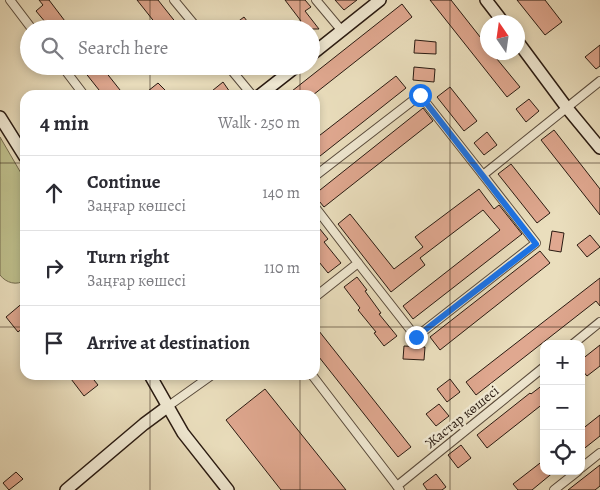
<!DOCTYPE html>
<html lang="en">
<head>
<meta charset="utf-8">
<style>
	:root { --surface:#fff; --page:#f7f7f7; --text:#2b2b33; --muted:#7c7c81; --line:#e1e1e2 }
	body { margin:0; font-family:Alegreya,serif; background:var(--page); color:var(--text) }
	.controls { position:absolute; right:15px; bottom:15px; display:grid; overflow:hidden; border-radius:10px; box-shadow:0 2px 8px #0003 }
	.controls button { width:45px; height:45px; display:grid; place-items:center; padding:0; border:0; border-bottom:1px solid var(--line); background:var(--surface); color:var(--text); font:25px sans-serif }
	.compass { position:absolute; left:480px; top:15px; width:45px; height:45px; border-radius:50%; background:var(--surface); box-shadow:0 2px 8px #0003; rotate:347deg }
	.stop { position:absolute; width:15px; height:15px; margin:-11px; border:4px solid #1a73e8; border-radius:50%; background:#fff }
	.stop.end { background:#1a73e8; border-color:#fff; box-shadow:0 1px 5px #0008 }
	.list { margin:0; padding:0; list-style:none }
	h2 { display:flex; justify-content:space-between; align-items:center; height:65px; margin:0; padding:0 20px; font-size:21px }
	h2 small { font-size:16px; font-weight:400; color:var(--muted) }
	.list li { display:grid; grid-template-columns:32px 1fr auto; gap:15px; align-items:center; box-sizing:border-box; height:75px; padding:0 20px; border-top:1px solid var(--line) }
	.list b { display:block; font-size:19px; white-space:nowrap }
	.list p { margin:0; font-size:16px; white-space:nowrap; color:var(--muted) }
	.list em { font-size:16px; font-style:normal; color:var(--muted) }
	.icon { flex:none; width:28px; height:28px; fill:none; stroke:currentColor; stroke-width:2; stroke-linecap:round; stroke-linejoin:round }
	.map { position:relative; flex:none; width:600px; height:490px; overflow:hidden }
	.search { position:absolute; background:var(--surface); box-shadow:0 2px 8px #0003; left:20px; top:20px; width:300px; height:55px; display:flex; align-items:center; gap:12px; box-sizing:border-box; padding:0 18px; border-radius:28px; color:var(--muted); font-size:19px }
	.panel { position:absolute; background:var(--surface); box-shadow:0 2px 8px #0003; left:20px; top:90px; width:300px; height:290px; border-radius:15px }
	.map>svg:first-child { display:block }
</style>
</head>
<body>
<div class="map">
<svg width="600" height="490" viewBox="0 0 600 490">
	<rect width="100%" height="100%" fill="#eadebd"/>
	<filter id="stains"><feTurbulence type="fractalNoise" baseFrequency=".004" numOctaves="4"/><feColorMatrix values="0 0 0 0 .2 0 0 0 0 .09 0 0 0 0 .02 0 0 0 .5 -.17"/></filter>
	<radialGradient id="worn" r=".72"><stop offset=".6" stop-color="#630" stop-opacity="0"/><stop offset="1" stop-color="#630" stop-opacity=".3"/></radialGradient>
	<path fill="#bebf8c" stroke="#746c4e" d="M0,137L25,180V280C17,286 6,283 0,275Z"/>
	<g fill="#e0a890" stroke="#291a11">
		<polygon points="39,0 49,0 71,29 51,29 36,11 43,5"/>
		<polygon points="137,0 158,0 181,29 160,29"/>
		<polygon points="285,0 305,0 311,7 305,11 319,29 292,29 301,21"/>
		<polygon points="335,0 357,0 344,10"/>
		<polygon points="430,0 451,0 488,47 488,52 492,53 520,87 507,97"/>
		<polygon points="517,0 545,0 562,22 545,35"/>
		<polygon points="402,4 412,17 313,95 295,95 292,91"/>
		<polygon points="244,17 253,29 228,29"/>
		<polygon points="415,40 436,42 436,54 414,53"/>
		<polygon points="600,45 600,66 596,69 585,57"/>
		<polygon points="80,66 101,66 124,95 103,95"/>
		<polygon points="414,67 435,69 434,82 413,80"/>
		<polygon points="396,76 406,88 315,160 315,139"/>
		<polygon points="223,82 232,95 207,95"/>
		<polygon points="158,83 165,90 159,95 143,95"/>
		<polygon points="450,87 477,121 464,131 437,97"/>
		<polygon points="529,99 539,111 526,122 516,109"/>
		<polygon points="423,108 433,121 324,207 315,196 315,194"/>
		<polygon points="554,130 600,189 600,215 541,140"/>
		<polygon points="487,132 497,145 484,155 474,143"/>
		<polygon points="511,164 550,213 537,223 498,174"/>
		<polygon points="479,189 494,209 499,205 522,234 413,319 403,306 500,230 483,210 420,258 425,265 391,292 338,224 350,214 394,269 423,247 415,237"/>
		<polygon points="315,223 328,239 324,242 341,263 328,273 315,257"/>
		<polygon points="552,231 564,233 561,252 549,250"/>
		<polygon points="590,235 600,247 587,257 577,245"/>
		<polygon points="540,251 550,263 440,350 430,337"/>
		<polygon points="357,277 367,290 365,291 381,313 379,314 397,336 384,346 374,333 376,332 358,310 360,308 344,287"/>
		<polygon points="600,278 600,306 596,301 476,395 466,382"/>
		<polygon points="25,301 25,326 18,332 6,317"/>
		<polygon points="315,326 411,447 398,457 315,352"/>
		<polygon points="600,345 600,366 587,376 581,369 581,360"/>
		<polygon points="404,346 425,347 424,360 403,359"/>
		<polygon points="68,375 90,375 98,385 84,396"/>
		<polygon points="450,379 460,392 447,402 437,389"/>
		<polygon points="544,384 544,403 487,448 477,435 530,393 531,394"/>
		<polygon points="265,389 346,490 281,490 226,420"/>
		<polygon points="439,404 449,416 436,426 426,414"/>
		<polygon points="600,415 600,436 581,451 581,430"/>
		<polygon points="461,445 471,458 458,468 448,455"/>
		<polygon points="544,460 544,471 555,471 532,490 518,490 513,484"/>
		<polygon points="600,465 600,486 595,490 568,490"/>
		<polygon points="16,472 23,479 9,490 3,483"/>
		<polygon points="436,474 446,487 442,490 427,490 423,484"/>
	</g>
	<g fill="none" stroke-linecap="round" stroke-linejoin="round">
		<defs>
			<g id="street">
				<polyline points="10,0 32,29"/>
				<polyline points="174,0 198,29"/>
				<polyline points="316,0 342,31"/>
				<polyline points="62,66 84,95"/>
				<polyline points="228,66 252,95"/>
				<polyline points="315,176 420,95 483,175"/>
				<polyline points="315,207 358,263 315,297"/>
				<polyline points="358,263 416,337 536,243 483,175 600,81"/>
				<polyline points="573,344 600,322"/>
				<polyline points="312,375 400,490"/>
				<polyline points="167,407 212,375"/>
				<polyline points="581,468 600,453"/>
				<polyline points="397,486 544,367"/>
				<polyline points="554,490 578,471"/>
			</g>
			<g id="secondary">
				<polyline points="486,0 503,22"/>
				<polyline points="518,42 567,108 600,148"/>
				<polyline points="311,55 380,0"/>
				<polyline points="260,95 297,66"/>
				<polyline points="0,117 25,157"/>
				<polyline points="150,375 183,433 228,490"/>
				<polyline points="66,490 144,424 167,407"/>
			</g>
		</defs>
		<use href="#street" stroke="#594b3c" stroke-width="10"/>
		<use href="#secondary" stroke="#291a11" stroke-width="14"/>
		<use href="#street" stroke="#f1ead4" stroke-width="8"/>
		<use href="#secondary" stroke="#f1ead4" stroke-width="11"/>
	</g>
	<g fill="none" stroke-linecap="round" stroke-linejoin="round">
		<polyline stroke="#1a73e8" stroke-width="6" points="416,337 536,244 420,95"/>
	</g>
	<path fill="none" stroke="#291a11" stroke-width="1" stroke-opacity="0.55" d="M150,0V29M300,0V29M450,0V490M150,66V95M300,66V95M0,163H25M315,163H600M0,327H25M315,327H600M150,375V490M300,375V490"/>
	<g text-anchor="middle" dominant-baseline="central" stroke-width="5" stroke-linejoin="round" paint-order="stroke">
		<g font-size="14" fill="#291a11" stroke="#f1ead4">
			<text transform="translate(462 417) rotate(-39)">Жастар көшесі</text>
		</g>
	</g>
	<rect width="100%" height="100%" filter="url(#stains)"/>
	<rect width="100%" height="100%" fill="url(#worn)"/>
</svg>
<div class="controls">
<button>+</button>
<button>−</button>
<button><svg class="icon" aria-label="locate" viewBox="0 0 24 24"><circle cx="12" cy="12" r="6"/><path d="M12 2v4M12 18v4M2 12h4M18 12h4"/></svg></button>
</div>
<svg class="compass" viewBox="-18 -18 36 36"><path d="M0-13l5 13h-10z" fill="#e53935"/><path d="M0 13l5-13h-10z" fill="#7c7c81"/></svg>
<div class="stop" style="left:420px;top:95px"></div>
<div class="stop end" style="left:416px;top:337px"></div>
<div class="search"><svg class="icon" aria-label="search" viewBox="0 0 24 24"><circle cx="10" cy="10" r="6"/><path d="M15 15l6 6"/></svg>Search here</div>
<section class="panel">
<h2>4 min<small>Walk · 250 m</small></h2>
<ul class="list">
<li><svg class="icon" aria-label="ahead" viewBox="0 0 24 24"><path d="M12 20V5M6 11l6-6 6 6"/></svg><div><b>Continue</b><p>Заңғар көшесі</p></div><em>140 m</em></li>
<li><svg class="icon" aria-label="right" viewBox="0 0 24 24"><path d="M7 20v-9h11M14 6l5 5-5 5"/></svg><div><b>Turn right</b><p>Заңғар көшесі</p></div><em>110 m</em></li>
<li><svg class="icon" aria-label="arrive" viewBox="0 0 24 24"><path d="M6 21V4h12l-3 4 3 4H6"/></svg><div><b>Arrive at destination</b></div></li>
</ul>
</section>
</div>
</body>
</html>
